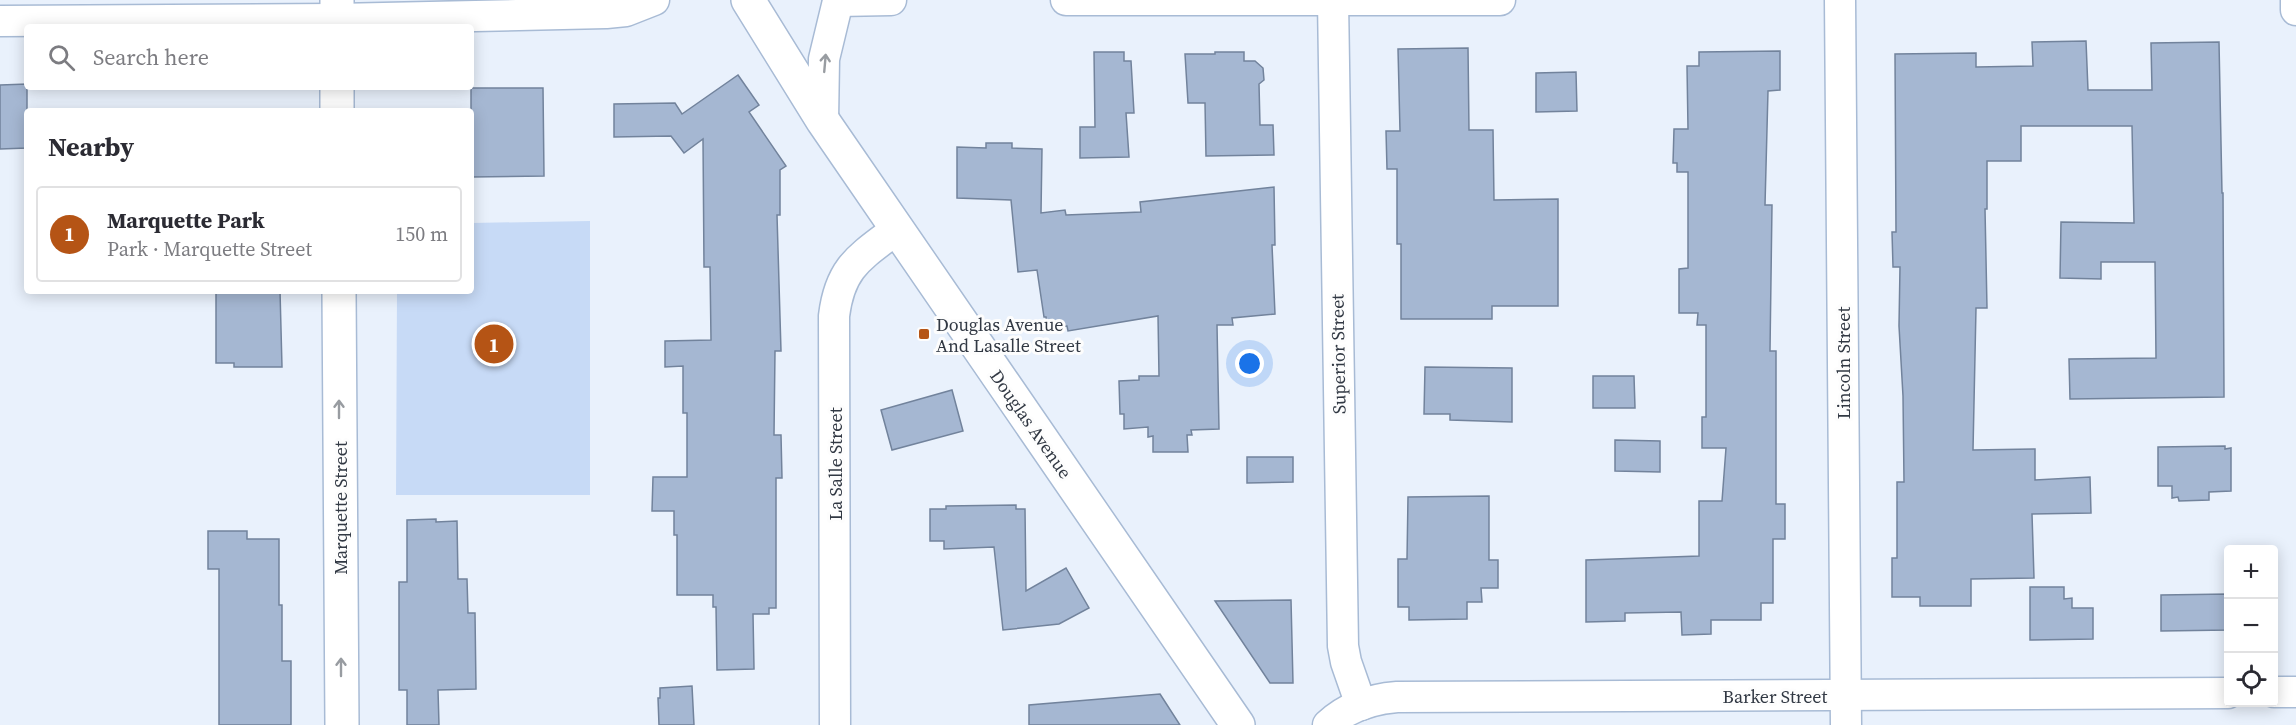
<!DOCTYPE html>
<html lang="en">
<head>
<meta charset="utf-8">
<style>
	:root { --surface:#fff; --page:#f2f2f3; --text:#2b2b33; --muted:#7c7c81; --line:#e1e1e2; --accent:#b55415 }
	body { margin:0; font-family:"Source Serif 4",serif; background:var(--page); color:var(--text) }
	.controls { position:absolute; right:18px; bottom:18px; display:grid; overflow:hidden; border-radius:6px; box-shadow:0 3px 15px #0003 }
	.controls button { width:54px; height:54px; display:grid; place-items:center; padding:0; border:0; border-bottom:2px solid var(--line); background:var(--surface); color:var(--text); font:30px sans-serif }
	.you { position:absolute; left:1250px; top:364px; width:21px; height:21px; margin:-15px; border:4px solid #fff; border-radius:50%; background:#1a73e8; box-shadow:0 0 0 9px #1a73e833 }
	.badge { display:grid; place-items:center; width:39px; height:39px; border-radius:50%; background:var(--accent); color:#fff; font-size:20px; font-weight:700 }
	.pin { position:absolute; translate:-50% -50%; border:3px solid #fff; box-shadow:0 2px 6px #0006 }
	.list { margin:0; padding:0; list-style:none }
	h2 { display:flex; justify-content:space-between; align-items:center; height:78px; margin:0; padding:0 24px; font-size:26px }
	h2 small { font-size:20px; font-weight:400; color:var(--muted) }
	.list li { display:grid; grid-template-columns:39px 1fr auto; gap:18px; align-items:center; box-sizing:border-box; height:96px; margin:0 12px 12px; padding:0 12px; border:2px solid var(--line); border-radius:6px }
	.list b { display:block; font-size:22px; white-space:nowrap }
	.list p { margin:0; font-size:20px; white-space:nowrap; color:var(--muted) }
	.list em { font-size:20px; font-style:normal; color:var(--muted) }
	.icon { flex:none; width:33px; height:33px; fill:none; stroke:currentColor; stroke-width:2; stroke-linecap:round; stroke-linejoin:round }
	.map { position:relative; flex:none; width:2296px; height:725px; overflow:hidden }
	.search { position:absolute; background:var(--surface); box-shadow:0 3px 15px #0003; left:24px; top:24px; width:450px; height:66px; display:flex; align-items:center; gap:15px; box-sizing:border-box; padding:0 21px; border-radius:6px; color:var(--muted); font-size:22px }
	.panel { position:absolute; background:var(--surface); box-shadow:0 3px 15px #0003; left:24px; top:108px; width:450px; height:186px; border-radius:6px }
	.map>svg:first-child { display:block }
</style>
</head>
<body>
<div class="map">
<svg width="2296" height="725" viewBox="0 0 2296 725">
	<rect width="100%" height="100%" fill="#e9f1fc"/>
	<polygon fill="#c7daf6" points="590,221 590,495 396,495 397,291 471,291 471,223"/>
	<g fill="#a5b7d2" stroke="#72839c" stroke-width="1.5">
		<polygon points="2086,41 2088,90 2152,90 2151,43 2219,42 2222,193 2223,193 2224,397 2070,399 2069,359 2156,358 2155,262 2101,262 2101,279 2060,278 2061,222 2134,223 2132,126 2021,126 2021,161 1987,161 1987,209 1985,209 1987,308 1976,308 1973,450 2035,449 2035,480 2090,477 2091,513 2032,514 2034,578 1971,579 1971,606 1920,606 1920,597 1892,597 1892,558 1897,558 1897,482 1904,482 1903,396 1899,326 1900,267 1893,267 1892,232 1896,232 1895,54 1976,53 1976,67 2033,66 2032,42"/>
		<polygon points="1468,48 1469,130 1493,130 1494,200 1558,199 1558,306 1492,306 1492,319 1401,319 1401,244 1397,244 1397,169 1387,169 1386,131 1400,131 1398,49"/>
		<polygon points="1780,51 1780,90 1768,91 1765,205 1772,205 1770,351 1776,351 1776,504 1785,504 1785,539 1773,539 1773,603 1761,603 1761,620 1711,620 1711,634 1682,635 1681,612 1625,613 1625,621 1586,622 1586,560 1699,556 1699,501 1722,501 1726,448 1702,448 1702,417 1706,417 1706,325 1697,325 1698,313 1679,313 1679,269 1688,268 1688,172 1677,172 1677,163 1673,163 1674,129 1688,129 1687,66 1699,66 1699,52"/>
		<polygon points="1094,52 1124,52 1124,61 1131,61 1134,113 1126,113 1129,157 1080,158 1080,127 1095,127"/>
		<polygon points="1215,52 1244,52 1244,61 1255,61 1263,68 1264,80 1259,84 1260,125 1273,125 1274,155 1206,156 1205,103 1188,103 1185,54 1215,54"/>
		<polygon points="1576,72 1577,111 1536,112 1536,73"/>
		<polygon points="738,75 759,105 749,112 786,166 780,170 780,215 777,215 781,351 775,351 774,435 781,435 782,478 776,478 776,608 769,608 769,614 753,614 754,669 717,670 716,607 713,607 713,595 677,595 677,535 674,535 674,511 652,511 653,477 687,477 687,413 683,413 683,366 665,367 665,341 711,340 710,267 704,267 703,139 684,153 671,136 614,137 614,104 675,103 682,114"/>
		<polygon points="27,84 27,148 0,149 0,85"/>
		<polygon points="471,88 543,88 544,176 471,177"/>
		<polygon points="986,143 1012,143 1012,148 1042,149 1041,213 1065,210 1066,215 1141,212 1140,202 1274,187 1275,245 1272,245 1275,314 1232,318 1233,325 1217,325 1219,429 1191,430 1192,435 1187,435 1188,452 1153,452 1153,436 1148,437 1148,427 1124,429 1124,414 1120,414 1119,381 1139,380 1139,376 1159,376 1158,316 1068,331 1067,326 1048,327 1046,317 1044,317 1037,270 1018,272 1011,200 957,198 957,147 986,148"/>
		<polygon points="216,291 280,291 282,367 234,367 234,363 216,363"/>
		<polygon points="1425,367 1512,368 1512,422 1450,420 1450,414 1424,414"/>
		<polygon points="1593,376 1634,376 1635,408 1593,408"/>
		<polygon points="952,390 963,431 892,450 881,410"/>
		<polygon points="1615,440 1660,441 1660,472 1615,471"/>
		<polygon points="2225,446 2225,449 2231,448 2231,491 2209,492 2209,500 2179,501 2178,497 2172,498 2172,486 2158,486 2158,447"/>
		<polygon points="1247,457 1293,457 1293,482 1247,483"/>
		<polygon points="1489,496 1489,560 1498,560 1498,588 1481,588 1482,602 1467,602 1467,619 1409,620 1409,607 1398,607 1398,559 1407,559 1408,497"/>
		<polygon points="1016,505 1016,509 1025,509 1026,591 1066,568 1089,608 1059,624 1003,630 994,547 944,549 944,541 930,541 930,509 946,509 946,506"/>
		<polygon points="436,519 436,522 457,521 458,579 467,579 468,613 475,613 476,689 438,690 439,725 407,725 407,690 399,690 399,582 407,582 407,520"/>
		<polygon points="208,531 247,531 247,539 279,539 279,605 282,605 282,661 291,661 291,725 219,725 219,569 208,569"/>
		<polygon points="2030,587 2064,587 2064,599 2072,598 2072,608 2093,608 2093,639 2030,640"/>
		<polygon points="2229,594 2229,630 2161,631 2161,595"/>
		<polygon points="1291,600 1293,683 1270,683 1215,601"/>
		<polygon points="692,686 694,725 659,725 658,698 660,698 660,688"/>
		<polygon points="1160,694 1180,725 1029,725 1029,705"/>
	</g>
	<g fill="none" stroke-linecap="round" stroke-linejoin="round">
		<defs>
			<g id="minor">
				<polyline points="1066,0 1500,0"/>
				<polyline points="1333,0 1343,646 1346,662 1361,705"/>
				<polyline points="1840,0 1846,725"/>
				<polyline points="2296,0 2296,10"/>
				<polyline points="838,1 891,0"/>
				<polyline points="0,21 337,19 606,13 626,11 654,0"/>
				<polyline points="823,121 824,59 838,1"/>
				<polyline points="2274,692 2296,692"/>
				<path d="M835,725L834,316C840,267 860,257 897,229"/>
				<path d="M1328,725C1347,707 1372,699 1397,697L2228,693"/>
			</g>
			<g id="tertiary">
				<polyline points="337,27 337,0"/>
				<polyline points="337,87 337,111"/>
				<polyline points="339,291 342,725"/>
			</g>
			<polyline id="primary" points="748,0 823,121 1238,725"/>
		</defs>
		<use href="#minor" stroke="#a8bbd5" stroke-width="33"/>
		<use href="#tertiary" stroke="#a8bbd5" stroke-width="36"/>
		<use href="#primary" stroke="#a8bbd5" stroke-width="36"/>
		<use href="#minor" stroke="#fff" stroke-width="30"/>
		<use href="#tertiary" stroke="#fff" stroke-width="33"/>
		<use href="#primary" stroke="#fff" stroke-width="33"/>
	</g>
	<defs><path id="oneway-shaft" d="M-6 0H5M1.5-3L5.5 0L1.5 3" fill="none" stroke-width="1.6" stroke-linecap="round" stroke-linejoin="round" transform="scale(1.5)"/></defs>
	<g stroke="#989ca1">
		<use href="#oneway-shaft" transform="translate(825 63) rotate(-85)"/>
		<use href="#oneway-shaft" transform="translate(339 409) rotate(-90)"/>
		<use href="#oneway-shaft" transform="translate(341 667) rotate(-90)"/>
	</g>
	<rect fill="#b55415" stroke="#fdfdfd" stroke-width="2" x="918" y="328" width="12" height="12" rx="3"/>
	<g text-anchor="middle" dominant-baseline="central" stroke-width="6" stroke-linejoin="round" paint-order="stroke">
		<g font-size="18" fill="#313843" stroke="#fdfdfd" text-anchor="start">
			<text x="936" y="324">Douglas Avenue<tspan x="936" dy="21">And Lasalle Street</tspan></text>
		</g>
		<g font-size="18" fill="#313843" stroke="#fdfdfd">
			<text transform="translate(1338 354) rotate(-91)">Superior Street</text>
			<text transform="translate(1843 363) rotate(-90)">Lincoln Street</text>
			<text transform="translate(1031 424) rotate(55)">Douglas Avenue</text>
			<text transform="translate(835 464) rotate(-90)">La Salle Street</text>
			<text transform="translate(340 508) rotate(-90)">Marquette Street</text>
			<text x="1775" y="696">Barker Street</text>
		</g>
	</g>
</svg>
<div class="controls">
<button>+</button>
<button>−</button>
<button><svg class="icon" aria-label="locate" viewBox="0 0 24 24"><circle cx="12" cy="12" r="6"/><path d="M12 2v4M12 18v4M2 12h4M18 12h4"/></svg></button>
</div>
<div class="you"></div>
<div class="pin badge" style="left:494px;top:344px">1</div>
<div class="search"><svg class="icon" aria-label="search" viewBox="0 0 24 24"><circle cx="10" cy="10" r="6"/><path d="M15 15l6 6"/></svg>Search here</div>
<section class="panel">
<h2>Nearby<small></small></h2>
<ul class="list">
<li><span class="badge">1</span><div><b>Marquette Park</b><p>Park · Marquette Street</p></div><em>150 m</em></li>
</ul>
</section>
</div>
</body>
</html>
